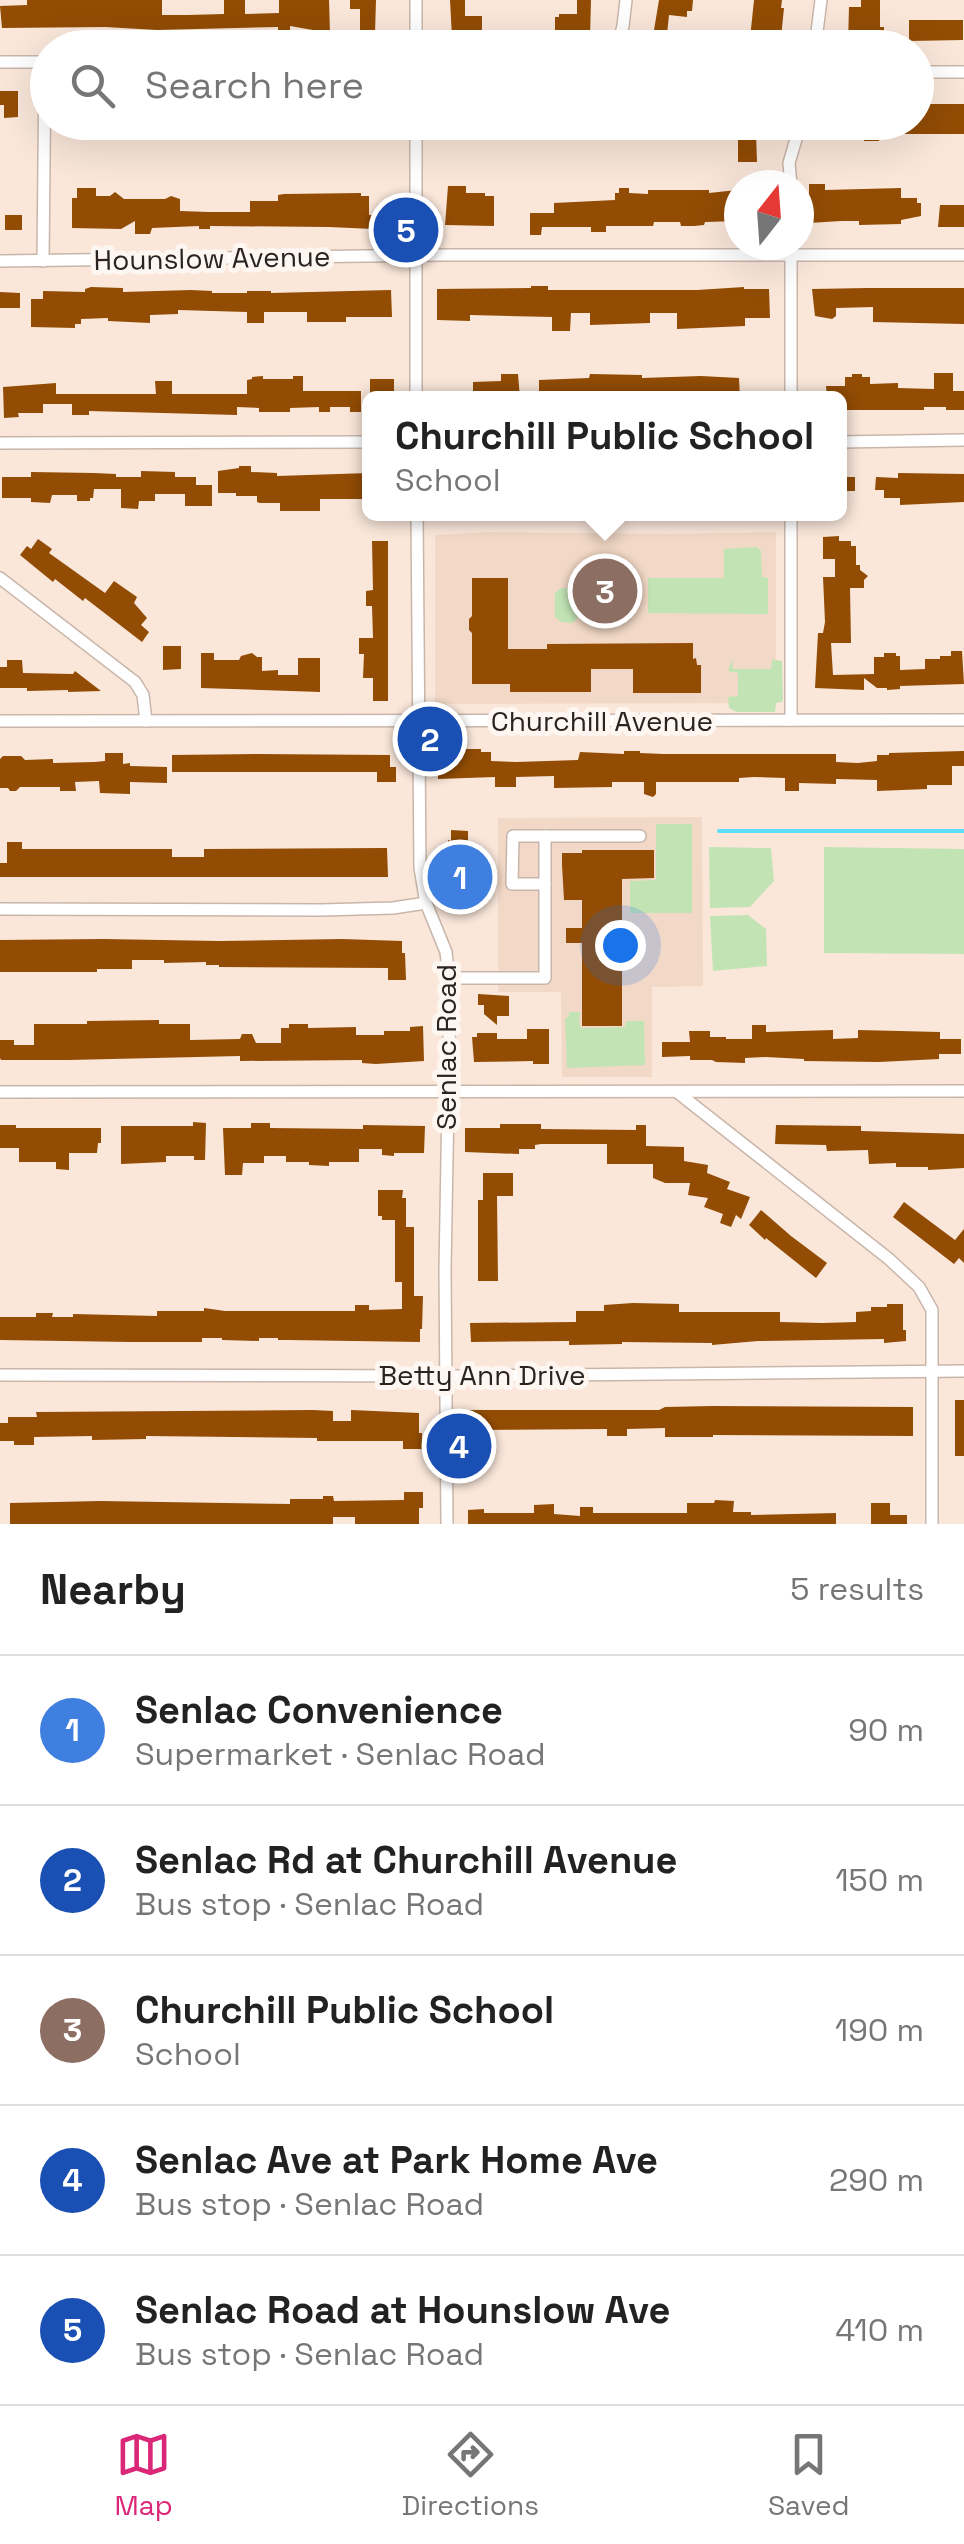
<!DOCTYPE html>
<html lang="en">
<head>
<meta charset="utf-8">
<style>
	:root { --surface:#fff; --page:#f2f2f2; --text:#222; --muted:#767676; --line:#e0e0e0; --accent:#db2777 }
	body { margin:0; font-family:"Space Grotesk",sans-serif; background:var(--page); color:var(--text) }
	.compass { position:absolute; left:724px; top:170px; width:90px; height:90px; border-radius:50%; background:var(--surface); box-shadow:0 10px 40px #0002; rotate:17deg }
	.you { position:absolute; left:620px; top:945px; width:35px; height:35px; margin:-25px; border:8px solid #fff; border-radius:50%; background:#1a73e8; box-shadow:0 0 0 15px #1a73e833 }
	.badge { display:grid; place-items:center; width:65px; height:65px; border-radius:50%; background:var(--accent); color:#fff; font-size:32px; font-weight:700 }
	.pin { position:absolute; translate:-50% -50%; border:5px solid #fff; box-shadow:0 2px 10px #0006 }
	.popup { position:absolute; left:362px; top:391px; width:485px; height:130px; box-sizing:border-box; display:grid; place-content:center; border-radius:15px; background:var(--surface); filter:drop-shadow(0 2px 8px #0005); font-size:32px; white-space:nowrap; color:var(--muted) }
	.popup b { font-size:38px; color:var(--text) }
	.popup::after { content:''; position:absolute; left:50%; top:100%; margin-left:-20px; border:20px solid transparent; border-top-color:var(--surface) }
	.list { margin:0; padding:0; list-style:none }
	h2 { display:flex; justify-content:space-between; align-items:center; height:130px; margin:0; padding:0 40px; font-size:42px }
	h2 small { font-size:32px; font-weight:400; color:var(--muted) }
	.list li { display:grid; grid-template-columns:65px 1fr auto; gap:30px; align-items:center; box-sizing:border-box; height:150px; padding:0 40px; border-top:2px solid var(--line) }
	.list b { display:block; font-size:38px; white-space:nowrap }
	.list p { margin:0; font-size:32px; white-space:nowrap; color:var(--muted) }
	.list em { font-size:32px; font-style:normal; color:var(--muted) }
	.icon { flex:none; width:55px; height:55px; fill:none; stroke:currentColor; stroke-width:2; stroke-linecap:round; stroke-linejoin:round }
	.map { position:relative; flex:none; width:964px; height:1524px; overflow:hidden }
	.search { position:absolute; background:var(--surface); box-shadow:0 10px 40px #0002; left:30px; right:30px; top:30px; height:110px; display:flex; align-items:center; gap:25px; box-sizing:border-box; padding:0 35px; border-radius:55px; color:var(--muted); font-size:38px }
	.sheet { height:880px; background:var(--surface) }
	nav { display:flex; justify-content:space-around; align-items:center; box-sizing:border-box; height:140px; border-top:2px solid var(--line); background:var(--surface); font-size:28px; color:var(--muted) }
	nav a { display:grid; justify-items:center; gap:5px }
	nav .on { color:var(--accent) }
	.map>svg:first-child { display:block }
</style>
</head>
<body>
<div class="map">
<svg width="964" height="1524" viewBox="0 0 964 1524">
	<rect width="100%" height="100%" fill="#fae7da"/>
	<g fill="#f2d8c6">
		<polygon points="490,532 668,534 776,532 776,703 435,704 435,535"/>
		<polygon points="702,817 703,986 652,987 652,1077 562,1077 561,992 498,992 498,818"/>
	</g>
	<g fill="#c2e4b5">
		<polygon points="757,547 761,551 762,577 768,578 768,614 648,613 648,578 724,578 724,549"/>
		<polygon points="561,588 570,588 594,600 596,602 595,609 581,615 572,623 561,622 555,617 555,593"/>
		<polygon points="732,659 733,669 771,669 772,659 782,661 783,699 782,702 776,703 775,712 737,712 729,708 728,697 738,696 738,673 728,671"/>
		<polygon points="656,824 692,824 692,913 630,913 630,881 656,880"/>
		<polygon points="709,847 771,848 774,881 750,907 710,908"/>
		<polygon points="824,847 964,849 964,954 824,953"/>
		<polygon points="748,915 766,929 767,966 713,971 710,916"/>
		<polygon points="569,1012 580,1012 579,1023 581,1028 625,1027 626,1021 644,1021 645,1065 567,1068 565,1018 569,1017"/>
	</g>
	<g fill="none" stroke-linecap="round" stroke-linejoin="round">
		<polyline stroke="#60ddfd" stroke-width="4" points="719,831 964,831"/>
	</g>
	<g fill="#924c04">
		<polygon points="27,0 162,0 162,15 188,15 224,14 224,0 245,0 245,14 279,13 279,0 329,0 330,33 290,26 290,32 278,32 278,27 157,30 105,27 2,28 0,6 27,5"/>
		<polygon points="350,0 376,0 375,34 360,33 360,9 350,9"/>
		<polygon points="450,0 465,0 465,16 482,16 482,38 452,38"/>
		<polygon points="577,0 591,0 590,38 555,38 555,17 559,17 559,14 577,14"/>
		<polygon points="659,0 693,0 692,11 687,11 687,17 669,15 666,44 652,42"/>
		<polygon points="754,0 782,0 781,8 784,8 780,48 749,48"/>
		<polygon points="861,0 880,0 880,27 884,27 884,45 848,44 849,7 861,7"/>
		<polygon points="909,20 963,20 963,40 909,41"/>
		<polygon points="0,91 18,91 18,117 4,118 4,105 0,105"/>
		<polygon points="916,104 964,104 964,134 879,134 879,141 864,141 864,137 839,137 839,122 916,122"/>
		<polygon points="452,122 467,122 467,137 453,138"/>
		<polygon points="738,122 753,122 753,133 756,133 757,162 738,162"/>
		<polygon points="809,184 825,184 825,190 901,188 901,198 917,198 917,203 921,203 921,216 901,220 901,224 859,225 859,221 841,221 809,223"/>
		<polygon points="448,186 466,186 466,193 485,193 485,196 494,196 494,226 445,225"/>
		<polygon points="77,188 96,188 96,196 110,196 115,192 124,199 165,199 171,196 180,199 180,211 209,212 250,212 250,201 278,201 278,195 284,194 361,193 361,196 369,196 369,215 392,214 392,234 373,234 373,229 329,227 210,226 210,229 199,229 199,226 152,228 150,234 135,234 135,221 121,229 72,228 72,198 77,198"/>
		<polygon points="619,188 629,188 629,193 648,194 648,190 709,190 709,193 737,190 739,193 739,221 705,222 704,225 694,226 681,226 680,222 654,222 653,226 606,226 606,232 591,232 591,227 542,227 541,235 530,235 530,213 554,213 554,203 615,200 615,193 619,193"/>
		<polygon points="940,205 964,205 964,227 938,227"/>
		<rect x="5" y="215" width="17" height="15"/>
		<polygon points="531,286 548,286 548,290 697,290 744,287 744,289 769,289 770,318 745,318 745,326 677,329 677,313 650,313 650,323 590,325 590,313 571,313 570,331 552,331 552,317 470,315 470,321 437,320 437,289 531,288"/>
		<polygon points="91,287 123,288 123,292 191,290 212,291 212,293 247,293 247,291 271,291 271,293 391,290 392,317 346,317 346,322 307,322 307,312 264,312 264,323 247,323 247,312 178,310 178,314 150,315 150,323 108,321 108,318 81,319 81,324 75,324 75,328 31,327 31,299 43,299 43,291 85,292 85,289"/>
		<polygon points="868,288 964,288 964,324 873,322 873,307 836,308 836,316 832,319 815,316 812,289"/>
		<polygon points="0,292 20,293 20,308 0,308"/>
		<polygon points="934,373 953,373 953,391 964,391 964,410 946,410 946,407 924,407 924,410 847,410 845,408 840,408 840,398 827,398 826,386 845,386 845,377 852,377 852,374 862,374 862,377 870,377 870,384 898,383 898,388 934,389"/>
		<polygon points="501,374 518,374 520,398 473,398 473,382 501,381"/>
		<polygon points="590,374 642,375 642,378 701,376 739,378 740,398 539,398 539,380 589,378"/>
		<polygon points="263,376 263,379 293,379 293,376 303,376 303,391 361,391 361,412 350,412 350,407 330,407 330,412 319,412 319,407 290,408 290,412 259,412 259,408 237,407 237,415 89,411 89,415 72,415 72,404 43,404 43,413 18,413 19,417 4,418 3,387 56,383 56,394 156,394 155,381 172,381 172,394 247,394 247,380 252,379 252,377"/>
		<rect x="370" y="379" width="24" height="19"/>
		<polygon points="239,466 251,466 251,472 277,473 277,476 369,473 369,499 320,499 320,511 280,511 280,503 260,503 257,502 257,496 236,496 236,493 218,493 218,471 239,468"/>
		<polygon points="141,471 175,472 175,477 196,477 196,485 212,485 212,506 185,506 185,494 155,494 155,501 139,501 138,509 121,508 121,489 94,489 93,498 90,498 90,501 77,501 77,495 52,495 50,503 31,502 31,498 2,498 2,477 31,477 31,472 94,473 116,474 116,477 141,477"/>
		<polygon points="898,473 964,474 964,502 900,505 900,498 884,498 884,490 875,490 876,477 898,478"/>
		<rect x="840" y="477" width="15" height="14"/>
		<polygon points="839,536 839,541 851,541 851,546 856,546 856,565 860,565 860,570 868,576 864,580 864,588 850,588 851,643 831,643 833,675 874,674 874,657 884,657 884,653 896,653 896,656 900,656 900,670 925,669 925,659 940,659 940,656 951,656 951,651 962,651 964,684 900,686 900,689 887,690 887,688 877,688 864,678 864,690 815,688 818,633 823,633 825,622 823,577 835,577 835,559 823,559 823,537"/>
		<polygon points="38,539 52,549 49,553 105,593 114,581 137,597 134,603 147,618 141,625 149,632 142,642 85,598 83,601 55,579 53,582 20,555 27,546 31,549"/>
		<polygon points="372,541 388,541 388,701 373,701 373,678 363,678 364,654 359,654 359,638 373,638 372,606 366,606 366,591 373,590"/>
		<polygon points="472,578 508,578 508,649 547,649 547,644 693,643 693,659 696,658 697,665 701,665 701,693 633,693 633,669 591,669 591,692 510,692 510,684 472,684 472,633 469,630 469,619 472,616"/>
		<polygon points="163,646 181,646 181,669 163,670"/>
		<polygon points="201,653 214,653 214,660 239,660 241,656 252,653 257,657 262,657 262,671 278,670 278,675 298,675 298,658 320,658 320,692 201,688"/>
		<polygon points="7,660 22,660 23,673 73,674 75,671 101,691 68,692 68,690 27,691 27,688 0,688 0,667 7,667"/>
		<polygon points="438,749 481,749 481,752 491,752 491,761 516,762 578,760 580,752 624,754 624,751 640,751 640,753 663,754 836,754 836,762 858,763 877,761 877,755 889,755 889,753 964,751 964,766 952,766 952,785 927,785 927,789 877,791 877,780 836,779 836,784 799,783 799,791 785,791 785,778 754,777 739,778 739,782 656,782 656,794 653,797 644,794 644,782 612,782 612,787 554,788 554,776 516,777 516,787 495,787 495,777 438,779"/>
		<polygon points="105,753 123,753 123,764 130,763 130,766 167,767 167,783 130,782 130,794 100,793 99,781 75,782 76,791 60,791 60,787 20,787 16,791 10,791 8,788 0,788 0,759 3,756 21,756 25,760 53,759 53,763 94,762 105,761"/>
		<polygon points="257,754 390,755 390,767 396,767 396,782 377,782 377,772 172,772 172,755"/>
		<polygon points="451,830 468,831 468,867 473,867 473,885 455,885 455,882 444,882 443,867 448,867 448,840 451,841"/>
		<polygon points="7,842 22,842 22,849 172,849 172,857 204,857 204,849 387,848 388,877 0,877 0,863 7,863"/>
		<polygon points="582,850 654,850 654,878 622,879 622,1026 582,1026 582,943 566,943 566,928 582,928 582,900 564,900 562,865 562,853 582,853"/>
		<polygon points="103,939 219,941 342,939 402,941 402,953 405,953 406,980 388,980 388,968 219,967 219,965 206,965 206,962 164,963 164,960 132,960 132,969 97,969 97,972 0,972 0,940"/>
		<polygon points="478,994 509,996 509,1016 497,1016 497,1025 484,1014 484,1005 478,1005"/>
		<polygon points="159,1020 159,1024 190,1024 190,1040 240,1039 242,1034 252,1034 256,1043 281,1043 281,1028 289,1028 289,1024 308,1024 308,1028 356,1027 356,1035 384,1035 384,1031 410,1031 410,1027 423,1026 424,1061 376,1064 362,1063 362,1060 240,1061 240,1056 69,1060 1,1060 0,1058 0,1040 14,1040 14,1045 34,1045 34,1024 87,1024 87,1021"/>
		<polygon points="752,1025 766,1025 766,1032 833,1030 833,1039 858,1038 858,1030 940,1032 940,1039 961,1039 961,1054 939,1054 939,1059 879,1062 804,1061 804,1059 766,1057 745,1058 745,1063 716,1062 712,1060 690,1060 690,1056 662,1057 662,1042 690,1042 689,1031 710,1031 710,1037 726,1037 726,1039 752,1039"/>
		<polygon points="527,1029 549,1029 549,1064 533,1064 533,1061 474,1062 472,1037 477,1037 477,1033 497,1033 497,1039 527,1039"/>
		<polygon points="193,1122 206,1123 205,1160 194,1160 194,1156 166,1156 166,1162 121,1164 121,1126 193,1126"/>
		<polygon points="251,1123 270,1123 270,1128 363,1129 363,1125 425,1126 424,1153 394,1153 394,1156 382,1155 382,1149 359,1149 359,1162 329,1162 329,1166 309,1165 309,1162 286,1162 286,1156 264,1156 264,1163 243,1163 242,1175 225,1175 223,1128 251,1128"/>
		<polygon points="500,1124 541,1124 541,1129 636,1130 636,1125 646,1125 646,1146 684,1147 684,1161 708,1165 707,1173 730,1182 727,1189 750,1197 741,1219 736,1215 731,1227 720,1223 723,1214 704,1207 708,1198 688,1195 690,1183 665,1183 653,1178 653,1164 607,1164 607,1144 541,1144 535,1145 535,1149 519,1149 519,1154 465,1152 465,1128 500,1128"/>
		<polygon points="0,1125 16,1125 16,1128 101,1128 101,1143 98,1143 97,1153 69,1153 69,1170 56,1169 56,1162 19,1162 19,1148 0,1148"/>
		<polygon points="776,1125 861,1126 861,1131 964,1134 964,1168 928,1170 928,1167 896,1167 896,1163 869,1164 868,1150 827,1151 826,1145 775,1144"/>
		<polygon points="483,1173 513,1173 513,1196 497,1196 498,1281 478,1281 478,1200 483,1200"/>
		<polygon points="378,1190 403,1190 402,1198 406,1198 406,1227 414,1227 414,1296 423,1296 422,1329 420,1329 420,1342 288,1340 278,1340 278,1338 259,1338 259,1341 222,1340 222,1338 202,1338 202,1342 130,1342 0,1340 0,1317 36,1317 36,1313 53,1313 52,1317 73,1317 73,1314 157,1316 157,1311 204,1311 204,1308 225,1311 355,1311 355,1305 369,1305 369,1310 402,1309 402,1282 395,1282 395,1220 382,1220 382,1216 378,1216"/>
		<polygon points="904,1202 955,1240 964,1229 964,1263 959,1258 954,1264 893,1217"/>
		<polygon points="761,1210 791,1236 827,1263 816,1278 766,1238 765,1240 749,1225"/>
		<polygon points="633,1303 679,1304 679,1312 780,1312 780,1322 822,1323 856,1322 856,1312 871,1311 871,1307 887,1307 887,1304 903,1304 903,1330 906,1330 906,1341 884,1343 884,1339 758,1341 712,1345 712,1343 622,1342 622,1344 569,1345 569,1341 471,1342 470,1323 576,1322 576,1311 604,1311 604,1305"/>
		<rect x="955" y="1400" width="9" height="56"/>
		<polygon points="712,1406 913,1407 913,1436 713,1435 713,1437 665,1437 665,1428 627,1429 627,1436 607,1436 607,1429 468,1430 468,1410 659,1410 665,1407"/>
		<polygon points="313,1410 333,1411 333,1421 351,1421 351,1410 419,1413 419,1433 422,1433 422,1449 403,1449 403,1441 317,1441 317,1438 146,1436 146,1439 92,1440 92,1436 34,1437 34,1445 14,1445 14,1441 0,1441 0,1423 8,1423 8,1417 37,1417 36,1412"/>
		<polygon points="404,1492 423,1492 423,1508 419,1508 419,1524 355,1524 355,1517 333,1517 333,1524 10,1524 10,1503 100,1501 290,1504 290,1499 323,1499 323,1496 333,1496 334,1501 404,1500"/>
		<polygon points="715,1500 734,1501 733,1512 751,1512 751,1515 836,1513 836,1524 468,1524 468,1510 484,1509 484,1513 534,1513 534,1505 554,1504 554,1514 580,1516 580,1507 593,1507 593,1513 687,1513 687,1503 714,1503"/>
		<polygon points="871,1503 890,1503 890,1515 907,1515 907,1524 871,1524"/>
	</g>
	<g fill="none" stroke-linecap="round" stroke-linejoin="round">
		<defs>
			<g id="minor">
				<polyline points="416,0 416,48"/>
				<polyline points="617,48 623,26 626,0"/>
				<polyline points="815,48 821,0"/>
				<polyline points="0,62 48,62"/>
				<polyline points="916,72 964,72"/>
				<polyline points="416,122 416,398"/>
				<polyline points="791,185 789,163 801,122"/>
				<polyline points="791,245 791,398"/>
				<polyline points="0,261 440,255 964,255"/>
				<polyline points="43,261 45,62"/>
				<polyline points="840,442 964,440"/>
				<polyline points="0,443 370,442"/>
				<polyline points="417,514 420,868 426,903 446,952 450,988 445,1270 447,1524"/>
				<polyline points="791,514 791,720"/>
				<polyline points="0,578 135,682 143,695 146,721"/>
				<polyline points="0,721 964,720"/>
				<polyline points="545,884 512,884 513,836 640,836"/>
				<polyline points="0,909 321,910 393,908 426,903"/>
				<polyline points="449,978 545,978 545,836"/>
				<polyline points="0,1092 964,1091"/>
				<polyline points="677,1092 889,1259 919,1287 932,1310 932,1524"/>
				<polyline points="0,1375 463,1376 964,1371"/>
			</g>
		</defs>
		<use href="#minor" stroke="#c9b6aa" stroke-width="14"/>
		<use href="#minor" stroke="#fff" stroke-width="11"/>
	</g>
	<g text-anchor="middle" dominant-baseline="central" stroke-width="10" stroke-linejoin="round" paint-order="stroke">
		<g font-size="28" fill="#2a231f" stroke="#fef6f1">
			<text transform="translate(212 258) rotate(-1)">Hounslow Avenue</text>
			<text x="602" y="721">Churchill Avenue</text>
			<text transform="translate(446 1047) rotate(-90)">Senlac Road</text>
			<text x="482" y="1375">Betty Ann Drive</text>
		</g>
	</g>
</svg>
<svg class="compass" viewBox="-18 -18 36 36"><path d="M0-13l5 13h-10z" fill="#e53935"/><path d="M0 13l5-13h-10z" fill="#767676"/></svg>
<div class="you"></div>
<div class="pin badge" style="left:460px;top:877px;background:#3f7fe0">1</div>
<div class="pin badge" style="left:430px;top:739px;background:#1a4fb4">2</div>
<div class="pin badge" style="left:605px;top:591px;background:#8d6e63">3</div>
<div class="popup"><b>Churchill Public School</b>School</div>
<div class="pin badge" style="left:459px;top:1446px;background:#1a4fb4">4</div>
<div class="pin badge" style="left:406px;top:230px;background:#1a4fb4">5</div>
<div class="search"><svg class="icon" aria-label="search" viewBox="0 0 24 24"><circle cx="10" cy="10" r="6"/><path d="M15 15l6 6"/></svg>Search here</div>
</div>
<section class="sheet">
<h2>Nearby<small>5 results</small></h2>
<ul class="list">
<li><span class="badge" style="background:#3f7fe0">1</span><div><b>Senlac Convenience</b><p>Supermarket · Senlac Road</p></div><em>90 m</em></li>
<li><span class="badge" style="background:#1a4fb4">2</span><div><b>Senlac Rd at Churchill Avenue</b><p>Bus stop · Senlac Road</p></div><em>150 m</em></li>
<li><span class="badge" style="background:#8d6e63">3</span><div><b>Churchill Public School</b><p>School</p></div><em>190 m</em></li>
<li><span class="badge" style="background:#1a4fb4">4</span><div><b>Senlac Ave at Park Home Ave</b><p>Bus stop · Senlac Road</p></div><em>290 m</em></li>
<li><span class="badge" style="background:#1a4fb4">5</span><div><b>Senlac Road at Hounslow Ave</b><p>Bus stop · Senlac Road</p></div><em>410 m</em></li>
</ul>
</section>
<nav>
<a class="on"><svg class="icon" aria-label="map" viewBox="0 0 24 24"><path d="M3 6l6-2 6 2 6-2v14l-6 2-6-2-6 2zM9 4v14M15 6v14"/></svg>Map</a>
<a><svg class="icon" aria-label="directions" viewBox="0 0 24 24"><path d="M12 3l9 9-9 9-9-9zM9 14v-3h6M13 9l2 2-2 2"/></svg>Directions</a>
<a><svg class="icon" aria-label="saved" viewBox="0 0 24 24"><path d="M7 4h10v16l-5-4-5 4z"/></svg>Saved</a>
</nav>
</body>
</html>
